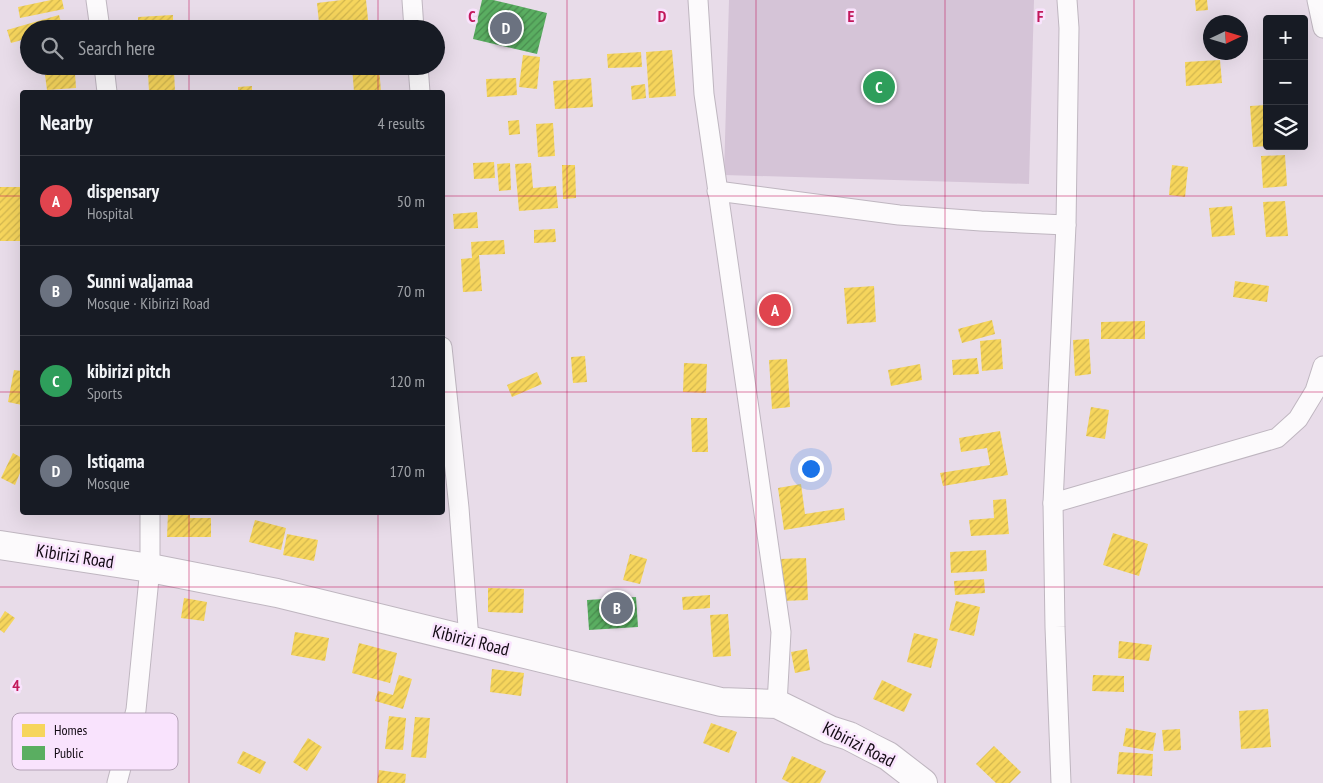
<!DOCTYPE html>
<html lang="en">
<head>
<meta charset="utf-8">
<style>
	:root { --surface:#171b24; --page:#242831; --text:#f1f3f6; --muted:#9ea1a6; --line:#363941; --accent:#aeabb2 }
	body { margin:0; font-family:"PT Sans Narrow",sans-serif; background:var(--page); color:var(--text) }
	.controls { position:absolute; right:15px; top:15px; display:grid; overflow:hidden; border-radius:5px; box-shadow:0 5px 20px #0002 }
	.controls button { width:45px; height:45px; display:grid; place-items:center; padding:0; border:0; border-bottom:1px solid var(--line); background:var(--surface); color:var(--text); font:25px sans-serif }
	.compass { position:absolute; left:1203px; top:15px; width:45px; height:45px; border-radius:50%; background:var(--surface); box-shadow:0 5px 20px #0002; rotate:86deg }
	.you { position:absolute; left:810px; top:468px; width:18px; height:18px; margin:-12px; border:4px solid #fff; border-radius:50%; background:#1a73e8; box-shadow:0 0 0 8px #1a73e833 }
	.badge { display:grid; place-items:center; width:32px; height:32px; border-radius:50%; background:var(--accent); color:#fff; font-size:16px; font-weight:700 }
	.pin { position:absolute; translate:-50% -50%; border:2px solid #fff; box-shadow:0 1px 5px #0006 }
	.list { margin:0; padding:0; list-style:none }
	h2 { display:flex; justify-content:space-between; align-items:center; height:65px; margin:0; padding:0 20px; font-size:21px }
	h2 small { font-size:16px; font-weight:400; color:var(--muted) }
	.list li { display:grid; grid-template-columns:32px 1fr auto; gap:15px; align-items:center; box-sizing:border-box; height:90px; padding:0 20px; border-top:1px solid var(--line) }
	.list b { display:block; font-size:19px; white-space:nowrap }
	.list p { margin:0; font-size:16px; white-space:nowrap; color:var(--muted) }
	.list em { font-size:16px; font-style:normal; color:var(--muted) }
	.icon { flex:none; width:28px; height:28px; fill:none; stroke:currentColor; stroke-width:2; stroke-linecap:round; stroke-linejoin:round }
	.map { position:relative; flex:none; width:1323px; height:783px; overflow:hidden }
	.search { position:absolute; background:var(--surface); box-shadow:0 5px 20px #0002; left:20px; top:20px; width:425px; height:55px; display:flex; align-items:center; gap:12px; box-sizing:border-box; padding:0 18px; border-radius:28px; color:var(--muted); font-size:19px }
	.panel { position:absolute; background:var(--surface); box-shadow:0 5px 20px #0002; left:20px; top:90px; width:425px; height:425px; border-radius:5px }
	.map>svg:first-child { display:block }
</style>
</head>
<body>
<div class="map">
<svg width="1323" height="783" viewBox="0 0 1323 783">
	<defs>
		<pattern id="homes-hatch" width="6" height="6" patternUnits="userSpaceOnUse" patternTransform="scale(1.25)"><rect width="6" height="6" fill="#f6d55c"/><path d="M-1 1l2-2M0 6l6-6M5 7l2-2" fill="none" stroke="#d2b64f"/></pattern>
		<pattern id="public-hatch" width="6" height="6" patternUnits="userSpaceOnUse" patternTransform="scale(1.25)"><rect width="6" height="6" fill="#5aae61"/><path d="M-1 1l2-2M0 6l6-6M5 7l2-2" fill="none" stroke="#498c4f"/></pattern>
	</defs>
	<rect width="100%" height="100%" fill="#e8dce9"/>
	<polygon fill="#d5c4d7" points="729,0 1034,0 1029,184 724,175"/>
	<g fill="url(#homes-hatch)">
		<polygon points="51,0 62,0 64,9 20,18 18,7"/>
		<polygon points="342,0 366,0 369,29 350,29 349,20 319,23 317,3"/>
		<polygon points="1195,0 1207,0 1208,10 1196,11"/>
		<polygon points="59,15 63,29 29,29 29,38 11,43 7,30"/>
		<polygon points="173,15 173,29 138,29 138,17"/>
		<polygon points="198,24 198,29 181,29 181,25"/>
		<rect x="264" y="24" width="15" height="5"/>
		<polygon points="672,50 676,96 649,98 646,52"/>
		<polygon points="641,52 642,67 608,68 607,54"/>
		<polygon points="523,55 540,57 537,89 519,87"/>
		<polygon points="1220,60 1222,83 1186,86 1185,62"/>
		<polygon points="181,66 199,66 199,69 181,70"/>
		<polygon points="352,66 379,66 381,92 354,92"/>
		<polygon points="174,71 175,91 149,92 148,72"/>
		<polygon points="75,73 76,88 47,90 45,75"/>
		<polygon points="516,78 517,95 487,97 486,79"/>
		<polygon points="591,78 593,107 555,109 553,81"/>
		<polygon points="645,84 646,98 632,100 631,86"/>
		<polygon points="252,86 252,92 238,92 238,87"/>
		<polygon points="1267,105 1267,146 1253,147 1250,106"/>
		<polygon points="519,120 520,134 509,135 508,121"/>
		<polygon points="553,123 555,156 538,157 536,124"/>
		<polygon points="1285,155 1287,186 1263,188 1261,156"/>
		<polygon points="494,162 495,178 474,179 473,163"/>
		<polygon points="510,163 511,190 499,191 497,164"/>
		<polygon points="531,163 533,188 556,186 558,208 519,211 515,164"/>
		<polygon points="562,165 575,165 576,198 563,199"/>
		<polygon points="1172,165 1188,167 1185,197 1169,195"/>
		<rect x="0" y="187" width="22" height="54"/>
		<polygon points="1285,201 1288,236 1266,237 1263,202"/>
		<polygon points="1232,206 1235,235 1212,237 1209,208"/>
		<polygon points="477,212 478,228 454,229 453,214"/>
		<polygon points="555,229 556,242 534,243 534,230"/>
		<polygon points="504,240 505,254 479,255 482,291 463,292 461,259 472,258 471,242"/>
		<polygon points="1235,281 1269,286 1267,302 1233,297"/>
		<polygon points="874,286 876,322 847,324 844,288"/>
		<polygon points="992,320 995,334 962,343 958,329"/>
		<polygon points="1145,321 1145,339 1101,339 1101,322"/>
		<polygon points="1001,339 1003,369 982,371 980,341"/>
		<polygon points="1089,339 1091,374 1075,376 1073,340"/>
		<polygon points="585,356 587,382 573,383 571,357"/>
		<polygon points="977,358 979,374 953,375 952,360"/>
		<polygon points="787,359 790,407 772,409 769,360"/>
		<polygon points="684,363 707,364 706,393 683,392"/>
		<polygon points="920,364 922,380 891,386 888,370"/>
		<polygon points="14,370 22,371 22,405 8,402"/>
		<polygon points="537,372 542,384 512,397 507,385"/>
		<polygon points="1091,407 1109,410 1105,439 1086,436"/>
		<polygon points="691,418 707,418 708,452 692,452"/>
		<polygon points="1000,431 1008,475 943,486 940,473 990,465 987,448 961,452 959,438"/>
		<polygon points="13,453 22,458 22,468 15,485 1,478"/>
		<polygon points="801,484 805,514 844,508 845,520 784,530 778,488"/>
		<polygon points="1006,499 1009,534 971,536 969,520 994,518 993,500"/>
		<polygon points="168,512 190,512 190,518 211,518 211,537 167,537"/>
		<polygon points="255,520 286,528 281,550 249,542"/>
		<polygon points="1113,533 1148,544 1139,576 1103,565"/>
		<polygon points="287,534 318,540 314,561 283,555"/>
		<polygon points="986,550 987,571 951,573 950,552"/>
		<polygon points="630,554 647,559 640,584 623,580"/>
		<polygon points="806,558 808,600 782,601 780,559"/>
		<polygon points="984,579 985,593 955,595 954,581"/>
		<polygon points="488,588 524,589 523,613 488,612"/>
		<polygon points="710,595 710,608 683,610 682,597"/>
		<polygon points="184,598 207,602 204,621 181,618"/>
		<polygon points="956,601 980,607 974,636 949,630"/>
		<polygon points="5,611 15,618 4,633 0,630 0,619"/>
		<polygon points="728,614 731,656 713,657 710,615"/>
		<polygon points="295,632 329,638 325,661 291,655"/>
		<polygon points="914,633 938,639 931,668 907,662"/>
		<polygon points="1119,641 1152,645 1149,661 1118,658"/>
		<polygon points="359,643 397,653 390,683 352,673"/>
		<polygon points="807,649 810,670 795,673 791,652"/>
		<polygon points="492,669 524,673 521,696 490,692"/>
		<polygon points="399,675 412,679 403,709 375,701 378,691 393,695"/>
		<polygon points="1093,675 1124,676 1124,692 1092,691"/>
		<polygon points="882,680 912,694 904,712 873,699"/>
		<polygon points="1268,709 1271,747 1241,749 1239,711"/>
		<polygon points="389,716 406,718 403,750 385,749"/>
		<polygon points="415,717 430,718 426,758 411,757"/>
		<polygon points="711,723 737,732 729,753 703,743"/>
		<polygon points="1126,728 1156,733 1153,751 1123,746"/>
		<polygon points="1180,729 1181,750 1164,751 1162,730"/>
		<polygon points="308,738 322,747 307,771 293,762"/>
		<polygon points="994,746 1021,772 1010,783 996,783 976,764"/>
		<polygon points="243,751 266,762 260,774 237,763"/>
		<polygon points="1119,752 1153,754 1152,776 1117,774"/>
		<polygon points="792,756 826,771 820,783 790,783 782,779"/>
		<polygon points="379,770 406,774 405,783 377,783"/>
	</g>
	<g fill="url(#public-hatch)">
		<polygon points="482,0 493,0 547,13 537,54 473,39"/>
		<polygon points="636,597 638,627 589,630 587,600"/>
	</g>
	<g fill="none" stroke-linecap="round" stroke-linejoin="round">
		<defs>
			<g id="street">
				<polyline points="96,0 100,29"/>
				<polyline points="412,0 414,29"/>
				<polyline points="698,0 704,94 781,632 777,704"/>
				<polyline points="1317,0 1323,28"/>
				<polyline points="104,66 107,92"/>
				<polyline points="418,66 420,92"/>
				<polyline points="717,191 899,215 981,221 1066,225"/>
				<polyline points="442,347 459,508 469,640"/>
				<polyline points="1053,503 1277,438 1298,419 1315,391 1323,366"/>
				<polyline points="117,783 136,710 150,568 150,512"/>
				<polyline points="1061,783 1055,627 1053,503 1066,225 1069,28 1067,0"/>
			</g>
			<polyline id="secondary" points="0,545 150,568 277,593 721,702 777,704 830,730 849,736 872,748 888,756 923,783"/>
		</defs>
		<use href="#street" stroke="#bfb6c0" stroke-width="21"/>
		<use href="#secondary" stroke="#bfb6c0" stroke-width="30"/>
		<use href="#street" stroke="#fcfafc" stroke-width="19"/>
		<use href="#secondary" stroke="#fcfafc" stroke-width="28"/>
	</g>
	<path fill="none" stroke="#c2185b" stroke-width="1" stroke-opacity="0.55" d="M189,0V29M378,0V29M567,0V783M756,0V783M945,0V783M1134,0V783M189,66V92M378,66V92M0,196H22M442,196H1323M0,392H22M442,392H1323M189,512V783M378,512V783M0,587H1323"/>
	<g text-anchor="middle" dominant-baseline="central" stroke-width="5" stroke-linejoin="round" paint-order="stroke">
		<g font-size="18" fill="#120a13" stroke="#f9e3fd">
			<text transform="translate(75 556) rotate(9)">Kibirizi Road</text>
			<text transform="translate(471 640) rotate(14)">Kibirizi Road</text>
			<text transform="translate(859 744) rotate(27)">Kibirizi Road</text>
		</g>
	</g>
	<rect x="12" y="713" width="166" height="57" rx="8" fill="#f9e3fd" stroke="#b4a2b7" stroke-width="1"/>
	<rect x="22" y="724" width="23" height="13" fill="#f6d55c"/>
	<rect x="22" y="746" width="23" height="14" fill="#5aae61"/>
	<g font-size="14" fill="#120a13">
		<text x="54" y="735">Homes</text>
		<text x="54" y="758">Public</text>
	</g>
	<g font-size="16" text-anchor="middle" font-weight="bold" fill="#c2185b" stroke="#f9e3fd" stroke-width="5" stroke-linejoin="round" paint-order="stroke">
		<text x="472" y="22">C</text>
		<text x="662" y="22">D</text>
		<text x="851" y="22">E</text>
		<text x="1040" y="22">F</text>
		<text x="16" y="691">4</text>
	</g>
</svg>
<div class="controls">
<button>+</button>
<button>−</button>
<button><svg class="icon" aria-label="layers" viewBox="0 0 24 24"><path d="M12 4l9 5-9 5-9-5zM3 14l9 5 9-5"/></svg></button>
</div>
<svg class="compass" viewBox="-18 -18 36 36"><path d="M0-13l5 13h-10z" fill="#e53935"/><path d="M0 13l5-13h-10z" fill="#9ea1a6"/></svg>
<div class="you"></div>
<div class="pin badge" style="left:775px;top:310px;background:#e0444e">A</div>
<div class="pin badge" style="left:617px;top:608px;background:#6b7280">B</div>
<div class="pin badge" style="left:879px;top:87px;background:#2e9e5b">C</div>
<div class="pin badge" style="left:506px;top:28px;background:#6b7280">D</div>
<div class="search"><svg class="icon" aria-label="search" viewBox="0 0 24 24"><circle cx="10" cy="10" r="6"/><path d="M15 15l6 6"/></svg>Search here</div>
<section class="panel">
<h2>Nearby<small>4 results</small></h2>
<ul class="list">
<li><span class="badge" style="background:#e0444e">A</span><div><b>dispensary</b><p>Hospital</p></div><em>50 m</em></li>
<li><span class="badge" style="background:#6b7280">B</span><div><b>Sunni waljamaa</b><p>Mosque · Kibirizi Road</p></div><em>70 m</em></li>
<li><span class="badge" style="background:#2e9e5b">C</span><div><b>kibirizi pitch</b><p>Sports</p></div><em>120 m</em></li>
<li><span class="badge" style="background:#6b7280">D</span><div><b>Istiqama</b><p>Mosque</p></div><em>170 m</em></li>
</ul>
</section>
</div>
</body>
</html>
